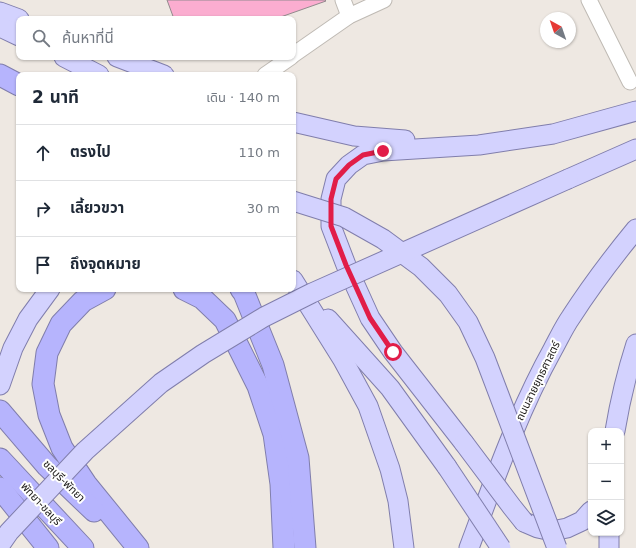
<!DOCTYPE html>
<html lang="th">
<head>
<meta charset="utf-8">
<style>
	:root { --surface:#fff; --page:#f2f2f3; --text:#1f2937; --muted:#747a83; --line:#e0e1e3 }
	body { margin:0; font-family:"DejaVu Sans","Noto Sans Thai",sans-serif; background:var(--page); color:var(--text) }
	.controls { position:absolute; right:12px; bottom:12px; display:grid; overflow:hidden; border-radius:8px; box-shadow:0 1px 3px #0004 }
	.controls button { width:36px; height:36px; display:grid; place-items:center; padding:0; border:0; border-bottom:1px solid var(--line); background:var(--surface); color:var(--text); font:20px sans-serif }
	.compass { position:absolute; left:540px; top:12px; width:36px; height:36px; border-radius:50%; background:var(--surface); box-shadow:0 1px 3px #0004; rotate:320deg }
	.stop { position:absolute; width:12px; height:12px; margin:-9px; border:3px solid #e11d48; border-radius:50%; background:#fff }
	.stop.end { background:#e11d48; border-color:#fff; box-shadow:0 1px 4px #0008 }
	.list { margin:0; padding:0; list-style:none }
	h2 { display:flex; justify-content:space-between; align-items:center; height:52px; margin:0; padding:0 16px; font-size:17px }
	h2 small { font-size:13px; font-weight:400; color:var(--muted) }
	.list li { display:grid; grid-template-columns:26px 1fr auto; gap:12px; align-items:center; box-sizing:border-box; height:56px; padding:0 16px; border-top:1px solid var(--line) }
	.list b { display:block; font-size:15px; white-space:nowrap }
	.list em { font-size:13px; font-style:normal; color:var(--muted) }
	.icon { flex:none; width:22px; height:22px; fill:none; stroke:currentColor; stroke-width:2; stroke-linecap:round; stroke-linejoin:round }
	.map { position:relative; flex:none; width:636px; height:548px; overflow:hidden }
	.search { position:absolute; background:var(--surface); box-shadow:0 1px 3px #0004; left:16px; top:16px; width:280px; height:44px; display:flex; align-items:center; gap:10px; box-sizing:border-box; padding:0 14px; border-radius:8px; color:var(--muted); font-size:15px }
	.panel { position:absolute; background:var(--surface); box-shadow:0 1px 3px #0004; left:16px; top:72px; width:280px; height:220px; border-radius:8px }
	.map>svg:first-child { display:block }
</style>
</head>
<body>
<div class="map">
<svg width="636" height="548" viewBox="0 0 636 548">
	<rect width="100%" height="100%" fill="#eee8e2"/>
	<polygon fill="#fbadd0" stroke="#928a8d" points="167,0 325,0 326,1 275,19 174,19"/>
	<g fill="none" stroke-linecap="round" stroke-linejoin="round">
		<defs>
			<g id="minor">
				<polyline points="343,0 349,16"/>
				<polyline points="589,0 630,82"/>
				<polyline points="293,55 349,16 384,0"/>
				<polyline points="265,75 291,57"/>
			</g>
			<g id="major">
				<polyline points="0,12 19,19"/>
				<polyline points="0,27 19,36"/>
				<polyline points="64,57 99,75"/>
				<polyline points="117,57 164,75"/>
				<polyline points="293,122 354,136 405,140"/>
				<polyline points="568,179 636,149"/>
				<polyline points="293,280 343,360 368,406 390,469 398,501 404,548"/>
				<polyline points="328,319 390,388 447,467"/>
				<polyline points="0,385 13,348 28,319 50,289"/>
				<path d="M615,431C620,401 627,372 636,344"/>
				<polyline points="464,443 393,352 370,318 346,265 331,226 331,199 336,179 349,165 363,155 383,151 479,145 553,134 636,111"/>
				<polyline points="524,522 538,528 552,531 567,528 582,521 591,511"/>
				<polyline points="609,533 609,548"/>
				<path d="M469,548C494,481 518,412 553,349C559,338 564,327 571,317C591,286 613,257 636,229"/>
			</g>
			<g id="highway">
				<polyline points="0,75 19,85"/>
				<polyline points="105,289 83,301 61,324 47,353 43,384 49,415 62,448 86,484 138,548"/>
				<polyline points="184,289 202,298 225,320 258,386 274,434 281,484 284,548"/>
				<polyline points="241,289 244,293 273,365 298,458 305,548"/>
				<polyline points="0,411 47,466 94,511"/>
				<polyline points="0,459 83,548"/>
				<polyline points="0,488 48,548"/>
			</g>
		</defs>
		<use href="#minor" stroke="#bfbab4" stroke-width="17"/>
		<use href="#major" stroke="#807eac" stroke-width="21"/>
		<use href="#highway" stroke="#807eac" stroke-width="23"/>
		<use href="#minor" stroke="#fff" stroke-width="15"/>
		<use href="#major" stroke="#d3d2fe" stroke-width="19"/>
		<use href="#highway" stroke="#b6b4fd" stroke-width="21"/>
		<defs>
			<g id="major-bridge">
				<polyline points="293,201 344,217 383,239 421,267 448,294 468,322 485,358 557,548"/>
				<polyline points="464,443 512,507 524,522"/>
				<polyline points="447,467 501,548"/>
				<polyline points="0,545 9,532 85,451 161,383 203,354 264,317 312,293 568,179"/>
			</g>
		</defs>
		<use href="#major-bridge" stroke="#807eac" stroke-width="21" stroke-linecap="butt"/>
		<use href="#major-bridge" stroke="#d3d2fe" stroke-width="19"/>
	</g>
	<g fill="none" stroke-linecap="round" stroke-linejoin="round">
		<polyline stroke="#e11d48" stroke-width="5" points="383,151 363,155 349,165 336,179 331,199 331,226 346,265 370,318 393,352"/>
	</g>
	<g text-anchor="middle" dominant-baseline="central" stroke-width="4" stroke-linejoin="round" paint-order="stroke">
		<g font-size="11" fill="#1b1917" stroke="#fff">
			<text transform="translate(538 381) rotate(-64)">ถนนสายยุทธศาสตร์</text>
			<text transform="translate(64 481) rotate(45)">ชลบุรี-พัทยา</text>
			<text transform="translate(41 504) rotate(47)">พัทยา-ชลบุรี</text>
		</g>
	</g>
</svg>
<div class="controls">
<button>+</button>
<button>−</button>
<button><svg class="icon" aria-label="layers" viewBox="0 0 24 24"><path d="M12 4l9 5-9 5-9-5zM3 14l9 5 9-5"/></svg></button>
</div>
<svg class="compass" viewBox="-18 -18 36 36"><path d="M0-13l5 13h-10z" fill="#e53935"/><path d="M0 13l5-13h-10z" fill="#747a83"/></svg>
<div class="stop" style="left:393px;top:352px"></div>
<div class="stop end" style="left:383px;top:151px"></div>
<div class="search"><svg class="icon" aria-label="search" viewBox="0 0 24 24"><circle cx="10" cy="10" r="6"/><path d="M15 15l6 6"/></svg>ค้นหาที่นี่</div>
<section class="panel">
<h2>2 นาที<small>เดิน · 140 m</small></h2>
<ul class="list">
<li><svg class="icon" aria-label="ahead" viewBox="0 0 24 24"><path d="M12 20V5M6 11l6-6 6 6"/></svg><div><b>ตรงไป</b></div><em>110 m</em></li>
<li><svg class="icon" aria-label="right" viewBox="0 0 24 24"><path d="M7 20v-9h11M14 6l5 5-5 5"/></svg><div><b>เลี้ยวขวา</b></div><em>30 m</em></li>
<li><svg class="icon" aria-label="arrive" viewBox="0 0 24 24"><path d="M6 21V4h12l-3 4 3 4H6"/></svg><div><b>ถึงจุดหมาย</b></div></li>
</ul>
</section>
</div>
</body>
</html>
